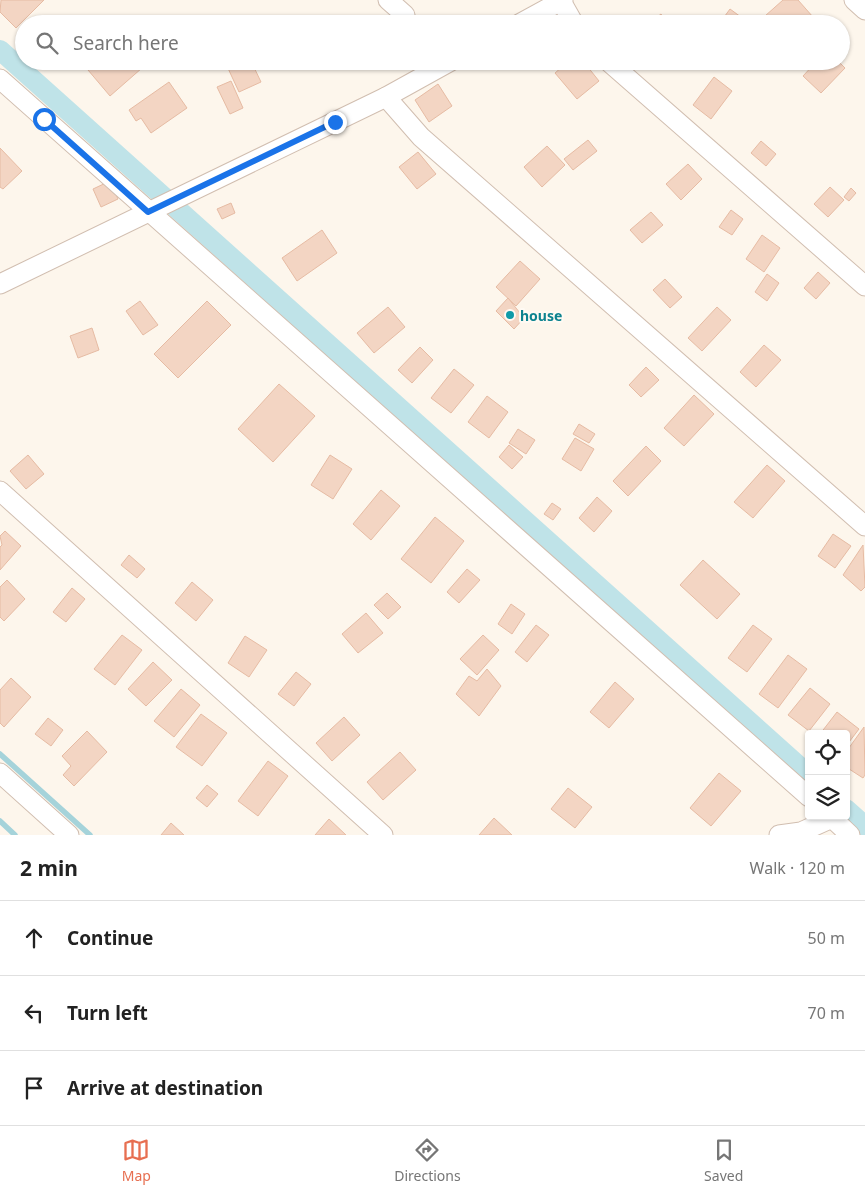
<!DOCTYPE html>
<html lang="en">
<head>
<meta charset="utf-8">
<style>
	:root { --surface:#fff; --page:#f2f2f2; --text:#222; --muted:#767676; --line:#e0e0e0; --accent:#e76f51 }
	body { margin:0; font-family:"Noto Sans",sans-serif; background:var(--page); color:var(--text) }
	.controls { position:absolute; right:15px; bottom:15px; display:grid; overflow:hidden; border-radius:5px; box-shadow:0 1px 4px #0004 }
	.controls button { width:45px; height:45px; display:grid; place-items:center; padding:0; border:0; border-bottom:1px solid var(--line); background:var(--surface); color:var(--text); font:25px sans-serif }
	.stop { position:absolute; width:15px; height:15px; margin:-11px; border:4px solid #1a73e8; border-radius:50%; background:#fff }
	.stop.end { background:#1a73e8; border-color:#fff; box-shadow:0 1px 5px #0008 }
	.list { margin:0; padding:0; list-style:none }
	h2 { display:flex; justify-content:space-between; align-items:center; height:65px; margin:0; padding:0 20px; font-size:21px }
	h2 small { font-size:16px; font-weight:400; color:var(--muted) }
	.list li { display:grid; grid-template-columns:32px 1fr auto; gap:15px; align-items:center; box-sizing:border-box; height:75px; padding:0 20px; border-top:1px solid var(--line) }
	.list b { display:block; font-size:19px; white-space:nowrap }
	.list em { font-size:16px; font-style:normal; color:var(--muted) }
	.icon { flex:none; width:28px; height:28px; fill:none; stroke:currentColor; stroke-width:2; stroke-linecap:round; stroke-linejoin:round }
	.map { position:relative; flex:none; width:865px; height:835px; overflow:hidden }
	.search { position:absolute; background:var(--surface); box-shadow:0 1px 4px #0004; left:15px; right:15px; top:15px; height:55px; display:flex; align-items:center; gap:12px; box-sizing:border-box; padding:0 18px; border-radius:28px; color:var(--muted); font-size:19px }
	.sheet { height:290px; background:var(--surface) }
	nav { display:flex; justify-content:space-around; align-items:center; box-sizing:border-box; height:70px; border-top:1px solid var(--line); background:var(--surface); font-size:14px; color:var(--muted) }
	nav a { display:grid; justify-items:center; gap:2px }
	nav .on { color:var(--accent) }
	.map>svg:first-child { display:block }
</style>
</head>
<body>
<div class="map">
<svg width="865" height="835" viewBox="0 0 865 835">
	<rect width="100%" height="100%" fill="#fdf6ec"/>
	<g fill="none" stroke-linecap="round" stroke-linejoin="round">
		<g stroke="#a5d3da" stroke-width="5.5">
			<polyline points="0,754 90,835"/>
			<polyline points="0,821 15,835"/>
		</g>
		<g stroke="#bfe3e8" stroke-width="20">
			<polyline points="0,50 809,775"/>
			<polyline points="846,809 865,826"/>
		</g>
	</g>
	<g fill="#f3d5c3" stroke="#e6bba3">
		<polygon points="1,0 44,0 16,28 0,12"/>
		<polygon points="783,0 798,0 813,17 805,24 756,24"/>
		<polygon points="730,9 745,20 743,24 719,24"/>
		<polygon points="661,14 668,24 648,24"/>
		<polygon points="99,61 150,61 110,96 88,70"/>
		<polygon points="232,61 251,61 261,82 239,92 226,64"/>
		<polygon points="569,61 583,61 599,81 577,99 555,73"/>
		<polygon points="817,61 838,61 845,68 821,93 803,76"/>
		<polygon points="714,77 732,91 711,119 693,105"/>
		<polygon points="231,81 243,108 230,114 217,87"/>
		<polygon points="169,82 187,108 151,133 141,118 136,121 129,110"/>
		<polygon points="438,84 452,106 429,122 415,100"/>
		<polygon points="588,140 597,151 573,170 564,159"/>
		<polygon points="761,141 776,154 766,166 751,153"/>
		<polygon points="547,146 565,165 542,187 524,167"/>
		<polygon points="0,148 22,171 3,189 0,187"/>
		<polygon points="418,152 436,174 417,189 399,167"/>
		<polygon points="688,164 702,179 681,200 666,184"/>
		<polygon points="110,181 118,199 101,207 93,189"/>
		<polygon points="830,187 844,200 828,217 814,204"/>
		<polygon points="851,188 856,193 849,201 844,197"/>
		<polygon points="231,203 235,213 222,219 217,209"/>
		<polygon points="731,210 743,219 732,235 719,227"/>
		<polygon points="651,212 663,225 642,243 630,230"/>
		<polygon points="322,230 337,253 297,281 282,258"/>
		<polygon points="762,235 780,248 764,272 746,259"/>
		<polygon points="520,261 540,279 516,306 496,287"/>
		<polygon points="818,272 830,283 816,299 804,288"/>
		<polygon points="767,274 779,283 767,301 755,292"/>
		<polygon points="665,279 682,297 670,308 653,290"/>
		<polygon points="508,298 524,318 514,329 496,311"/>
		<polygon points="140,301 158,325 143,335 126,311"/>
		<polygon points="207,301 231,325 178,378 154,354"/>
		<polygon points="388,307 405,327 374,353 357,333"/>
		<polygon points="717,307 731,320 702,351 688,338"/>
		<polygon points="92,328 99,350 78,358 70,336"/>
		<polygon points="764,345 781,360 756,387 740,372"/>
		<polygon points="420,347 433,360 412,383 398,370"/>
		<polygon points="646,367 659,380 641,397 629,385"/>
		<polygon points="454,369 474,385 451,413 431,398"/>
		<polygon points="279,384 315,416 273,462 238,429"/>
		<polygon points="694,395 714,414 684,446 664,428"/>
		<polygon points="487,396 508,412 489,438 468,422"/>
		<polygon points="579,424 595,434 589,443 573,434"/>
		<polygon points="518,429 535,440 526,454 509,443"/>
		<polygon points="575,438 594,449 581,471 562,459"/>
		<polygon points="509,445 523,457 512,469 499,457"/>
		<polygon points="646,446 661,461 628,496 613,481"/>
		<polygon points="28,455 44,474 26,489 10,471"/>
		<polygon points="330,455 352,469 333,499 311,485"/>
		<polygon points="767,465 785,481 753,518 734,502"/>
		<polygon points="381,490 400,506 371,540 353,524"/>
		<polygon points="597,497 612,511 594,532 579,518"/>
		<polygon points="552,503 561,509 553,520 544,514"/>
		<polygon points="435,517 464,541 431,583 401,559"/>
		<polygon points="5,531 21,546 0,570 0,547 2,545 0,536"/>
		<polygon points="833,534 851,546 835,568 818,556"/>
		<polygon points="863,545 865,587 861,591 843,575"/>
		<polygon points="129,555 145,569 137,578 121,565"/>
		<polygon points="703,560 740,594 717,619 680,585"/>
		<polygon points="467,569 480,580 459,603 447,592"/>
		<polygon points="7,580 25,599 4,621 0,617 0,587"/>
		<polygon points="192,582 213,600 196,621 175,603"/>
		<polygon points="72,588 85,599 66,622 53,612"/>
		<polygon points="387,593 401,607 388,619 374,605"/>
		<polygon points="511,604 525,614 512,634 498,624"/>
		<polygon points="366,613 383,633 358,653 342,634"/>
		<polygon points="536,625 549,635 527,662 515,652"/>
		<polygon points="753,625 772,639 747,672 728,658"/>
		<polygon points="122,635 142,650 115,685 94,669"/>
		<polygon points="483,635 499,650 477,675 460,659"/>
		<polygon points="245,636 267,650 249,677 228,663"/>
		<polygon points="788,655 807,669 778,708 759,694"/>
		<polygon points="153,662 172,680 146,706 128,689"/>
		<polygon points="487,669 501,686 479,716 456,694 469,676 477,681"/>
		<polygon points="296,672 311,684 294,706 278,694"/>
		<polygon points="11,678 31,697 4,727 0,723 0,690"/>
		<polygon points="615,682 634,699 609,728 590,712"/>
		<polygon points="810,688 830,704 809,731 788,715"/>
		<polygon points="181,689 200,705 174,737 154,721"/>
		<polygon points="837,712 859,729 846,746 846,734 820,734"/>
		<polygon points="201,714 227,733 202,766 176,747"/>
		<polygon points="344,717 360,735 332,761 316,743"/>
		<polygon points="48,718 63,730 51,746 35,734"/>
		<polygon points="864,727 865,775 863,778 846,767 846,752"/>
		<polygon points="87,731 107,752 74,786 63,775 71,766 62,756"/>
		<polygon points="400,752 416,770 383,800 367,782"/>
		<polygon points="268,761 288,776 258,816 238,801"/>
		<polygon points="719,773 741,791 711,826 690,808"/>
		<polygon points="207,785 218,794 207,807 196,798"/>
		<polygon points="568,788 592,807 575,828 551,809"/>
		<polygon points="494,818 512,835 479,835"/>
		<polygon points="329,819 346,835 315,835"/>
		<polygon points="171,823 184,835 161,835"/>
	</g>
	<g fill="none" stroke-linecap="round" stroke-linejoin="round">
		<defs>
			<g id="minor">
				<polyline points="388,0 405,15"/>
				<polyline points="854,0 865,10"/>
				<polyline points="561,1 574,24"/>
				<polyline points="519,24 563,0"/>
				<polyline points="608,61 865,286"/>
				<polyline points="0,79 809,797"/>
				<polyline points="386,97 421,137 865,526"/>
				<polyline points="0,284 386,97 451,61"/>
				<polyline points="0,491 383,835"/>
				<polyline points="0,773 69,835"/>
				<polyline points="830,816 850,835"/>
				<polyline points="779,835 801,832 832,818"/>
			</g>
		</defs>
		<use href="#minor" stroke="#d1beb0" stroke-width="21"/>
		<use href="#minor" stroke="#fff" stroke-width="19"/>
	</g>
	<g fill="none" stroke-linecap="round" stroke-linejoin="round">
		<polyline stroke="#1a73e8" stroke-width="6" points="44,119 148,212 335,122"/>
	</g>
	<circle fill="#0f9aa8" stroke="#fffaf3" stroke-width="2" cx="510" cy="315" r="5"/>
	<g text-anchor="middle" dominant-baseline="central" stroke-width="4" stroke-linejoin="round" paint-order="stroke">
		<g font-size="14" font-weight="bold" fill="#0d838f" stroke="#fffaf3" text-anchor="start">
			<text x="520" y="315">house</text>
		</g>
	</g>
</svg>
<div class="controls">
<button><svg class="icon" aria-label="locate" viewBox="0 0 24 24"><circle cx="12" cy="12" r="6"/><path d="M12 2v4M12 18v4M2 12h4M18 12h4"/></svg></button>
<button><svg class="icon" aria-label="layers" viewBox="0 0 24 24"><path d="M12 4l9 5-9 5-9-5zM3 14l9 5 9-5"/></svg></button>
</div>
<div class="stop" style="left:44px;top:119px"></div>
<div class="stop end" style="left:335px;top:122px"></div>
<div class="search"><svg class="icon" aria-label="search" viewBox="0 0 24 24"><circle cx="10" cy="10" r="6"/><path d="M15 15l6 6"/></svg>Search here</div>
</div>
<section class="sheet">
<h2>2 min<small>Walk · 120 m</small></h2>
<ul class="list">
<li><svg class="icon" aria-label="ahead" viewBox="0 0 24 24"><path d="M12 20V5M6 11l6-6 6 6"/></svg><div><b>Continue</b></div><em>50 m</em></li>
<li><svg class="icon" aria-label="left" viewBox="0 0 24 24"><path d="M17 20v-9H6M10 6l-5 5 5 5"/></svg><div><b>Turn left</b></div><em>70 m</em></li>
<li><svg class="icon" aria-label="arrive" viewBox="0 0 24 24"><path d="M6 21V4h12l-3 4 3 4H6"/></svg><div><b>Arrive at destination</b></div></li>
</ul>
</section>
<nav>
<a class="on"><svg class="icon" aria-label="map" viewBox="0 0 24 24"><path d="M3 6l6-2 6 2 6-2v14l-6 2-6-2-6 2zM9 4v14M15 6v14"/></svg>Map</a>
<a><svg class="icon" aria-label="directions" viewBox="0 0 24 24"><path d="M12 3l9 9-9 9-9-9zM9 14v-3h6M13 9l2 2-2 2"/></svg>Directions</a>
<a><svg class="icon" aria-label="saved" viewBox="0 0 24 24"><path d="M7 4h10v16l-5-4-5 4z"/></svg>Saved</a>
</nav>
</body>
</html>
